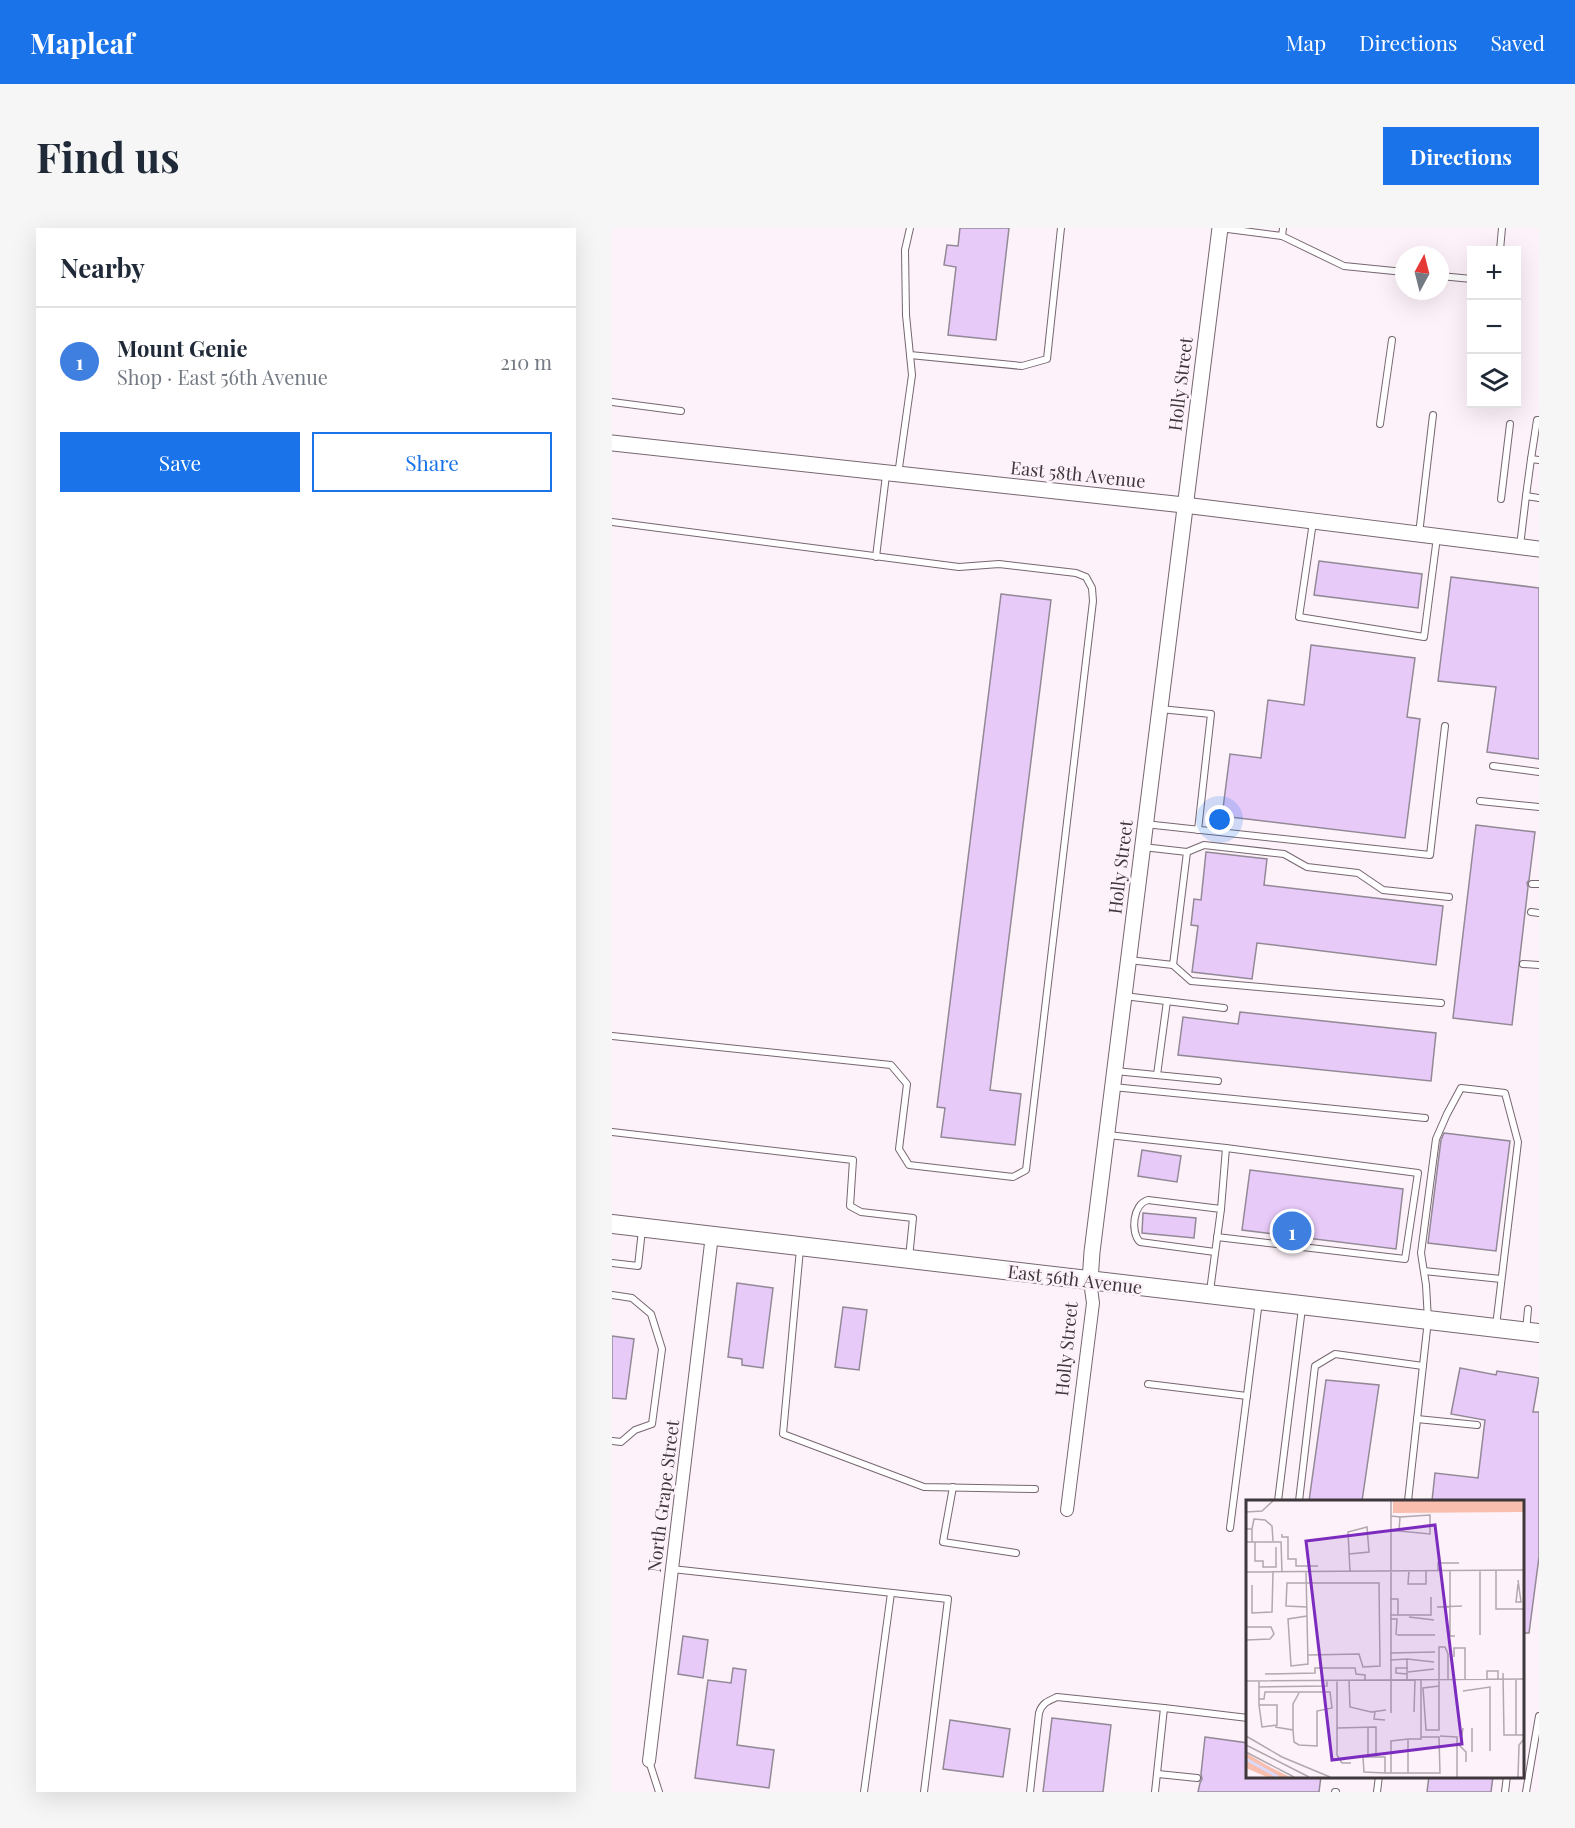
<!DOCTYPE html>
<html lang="en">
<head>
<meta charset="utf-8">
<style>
	:root { --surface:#fff; --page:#f6f6f7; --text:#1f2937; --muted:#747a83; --line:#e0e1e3; --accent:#1a73e8 }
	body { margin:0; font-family:"Playfair Display",serif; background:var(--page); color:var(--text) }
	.controls { position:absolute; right:18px; top:18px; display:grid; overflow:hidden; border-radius:0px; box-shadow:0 6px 24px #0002 }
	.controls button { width:54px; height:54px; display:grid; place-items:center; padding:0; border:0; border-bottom:2px solid var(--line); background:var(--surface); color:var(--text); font:30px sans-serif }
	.compass { position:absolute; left:783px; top:18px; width:54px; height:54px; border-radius:50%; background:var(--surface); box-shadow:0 6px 24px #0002; rotate:7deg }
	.you { position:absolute; left:608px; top:592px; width:21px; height:21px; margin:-15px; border:4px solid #fff; border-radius:50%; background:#1a73e8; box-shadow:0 0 0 9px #1a73e833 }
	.badge { display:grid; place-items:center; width:39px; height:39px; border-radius:50%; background:var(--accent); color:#fff; font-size:20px; font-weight:700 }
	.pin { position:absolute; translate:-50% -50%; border:3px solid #fff; box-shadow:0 2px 6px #0006 }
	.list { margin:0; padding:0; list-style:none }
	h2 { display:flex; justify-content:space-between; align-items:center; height:78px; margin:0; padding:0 24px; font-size:26px }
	h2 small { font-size:20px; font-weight:400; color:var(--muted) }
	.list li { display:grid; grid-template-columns:39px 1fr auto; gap:18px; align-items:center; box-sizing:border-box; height:108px; padding:0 24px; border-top:2px solid var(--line) }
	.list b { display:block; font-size:22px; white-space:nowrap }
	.list p { margin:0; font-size:20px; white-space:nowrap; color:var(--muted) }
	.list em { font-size:20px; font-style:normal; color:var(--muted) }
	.actions { display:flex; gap:12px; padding:18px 24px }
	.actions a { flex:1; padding:14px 0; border:2px solid var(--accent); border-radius:0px; text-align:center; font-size:21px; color:var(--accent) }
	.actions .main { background:var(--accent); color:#fff }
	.icon { flex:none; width:33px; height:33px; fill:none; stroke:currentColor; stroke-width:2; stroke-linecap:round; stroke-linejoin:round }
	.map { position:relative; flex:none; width:927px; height:1564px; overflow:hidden; border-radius:0px }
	header { display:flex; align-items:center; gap:36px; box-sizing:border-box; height:84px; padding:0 30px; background:var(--accent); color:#fff }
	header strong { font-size:28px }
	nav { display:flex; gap:33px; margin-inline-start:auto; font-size:21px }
	.intro { display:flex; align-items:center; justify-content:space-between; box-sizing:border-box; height:144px; padding:0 36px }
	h1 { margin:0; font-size:42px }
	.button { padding:15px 27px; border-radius:0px; background:var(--accent); color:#fff; font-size:21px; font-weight:700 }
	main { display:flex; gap:36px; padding:0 36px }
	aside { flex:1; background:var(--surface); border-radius:0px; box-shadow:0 6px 24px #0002 }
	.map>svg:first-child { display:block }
</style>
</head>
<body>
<header>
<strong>Mapleaf</strong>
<nav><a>Map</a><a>Directions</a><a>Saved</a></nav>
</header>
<div class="intro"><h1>Find us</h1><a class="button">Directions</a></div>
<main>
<aside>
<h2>Nearby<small></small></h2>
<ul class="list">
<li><span class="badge" style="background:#3f7fe0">1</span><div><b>Mount Genie</b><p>Shop · East 56th Avenue</p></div><em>210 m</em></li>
</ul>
<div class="actions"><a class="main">Save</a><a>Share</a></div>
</aside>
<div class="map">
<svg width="927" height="1564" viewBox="0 0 927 1564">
	<rect width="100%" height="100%" fill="#fdf2f9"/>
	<g fill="#e8caf8" stroke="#928997" stroke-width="1.5">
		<polygon points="348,0 397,0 384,112 336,107 344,39 332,37 335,17 346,18"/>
		<polygon points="707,333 810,346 806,380 702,367"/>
		<polygon points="839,349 927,360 927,531 875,524 884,459 826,453"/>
		<polygon points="389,366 439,372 378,862 409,866 403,917 329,909 333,880 325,879"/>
		<polygon points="699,417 803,430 795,489 808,491 793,610 610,588 618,526 649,530 656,472 692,477"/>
		<polygon points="864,597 923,604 917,652 915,655 916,659 900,797 841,790"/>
		<polygon points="594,624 655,631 652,657 831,678 824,737 645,715 640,751 580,744 586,698 579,697 582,671 589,672"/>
		<polygon points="628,784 824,805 819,853 566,827 571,789 626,796"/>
		<polygon points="832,905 898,913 884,1023 816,1015 829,912"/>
		<polygon points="530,922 569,928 565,954 526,948"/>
		<polygon points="638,942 791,961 784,1021 630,1002"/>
		<polygon points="531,985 584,990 582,1010 530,1005"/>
		<polygon points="125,1055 161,1060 151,1140 130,1137 130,1131 116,1129"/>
		<polygon points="231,1079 255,1082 247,1142 223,1139"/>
		<polygon points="0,1108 22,1111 14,1171 0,1170"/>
		<polygon points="848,1140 884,1147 885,1143 927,1150 921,1184 927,1184 927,1329 917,1405 910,1405 910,1273 820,1273 823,1245 866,1250 873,1192 839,1186"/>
		<polygon points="714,1152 767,1157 750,1273 697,1273"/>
		<polygon points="71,1408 96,1412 91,1450 66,1446"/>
		<polygon points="121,1440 134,1442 125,1517 162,1522 157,1560 83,1550 96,1452 119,1455"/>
		<polygon points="440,1490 499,1497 491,1564 431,1564"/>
		<polygon points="338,1492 398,1501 391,1549 331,1541"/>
		<polygon points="593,1509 636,1515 636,1548 709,1548 707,1564 586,1564 588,1555 590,1551 589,1546"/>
		<polygon points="817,1548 881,1548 879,1564 815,1564"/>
	</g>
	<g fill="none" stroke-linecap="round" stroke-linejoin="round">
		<defs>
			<g id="service">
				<polyline points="608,0 670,8 671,0"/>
				<polyline points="670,8 732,38 792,44"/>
				<polyline points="888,22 890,0"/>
				<polyline points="828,48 860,51"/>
				<polyline points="298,127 410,138 435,131 449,0"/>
				<polyline points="0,174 69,183"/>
				<polyline points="768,196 780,112"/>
				<polyline points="919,231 925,192 927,192"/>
				<polyline points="286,247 300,147 294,87 293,22 298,0"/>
				<polyline points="914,268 919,231 927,232"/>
				<polyline points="889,271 898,196"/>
				<polyline points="0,294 347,339 387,336 464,345 474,349 480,360 481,373 414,942 401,949 297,937 287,921 295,856 279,837 0,808"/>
				<polyline points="701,294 687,389 812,409 825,309"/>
				<polyline points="807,306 821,187"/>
				<polyline points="908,318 914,268 927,270"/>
				<polyline points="264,329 274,247"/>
				<polyline points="548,481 599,486 586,602"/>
				<polyline points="881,538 927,544"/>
				<polyline points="868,573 927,579"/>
				<polyline points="533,596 818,627 833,498"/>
				<polyline points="575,624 592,617 672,626 695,639 746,645 771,662 837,669"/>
				<polyline points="920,656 927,656"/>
				<polyline points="919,684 927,685"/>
				<polyline points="517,732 561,737 575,624 531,619"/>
				<polyline points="911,736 927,737"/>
				<polyline points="561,737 579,753 829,775"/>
				<polyline points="512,768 612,780"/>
				<polyline points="503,843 606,853"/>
				<polyline points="545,847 555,773"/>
				<polyline points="501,859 813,890"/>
				<polyline points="0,904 241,932 238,978 249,984 301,990 297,1030"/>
				<polyline points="496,907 614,920 609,981 598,1063"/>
				<polyline points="605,1009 793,1031 806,945 614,920"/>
				<polyline points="188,1021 171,1206 312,1259 423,1261"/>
				<path d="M603,1024L528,1014C518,1004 521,976 536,972L609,981"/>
				<polyline points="0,1035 26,1038 30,1002"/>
				<polyline points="812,1043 889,1051"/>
				<polyline points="0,1067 20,1070 39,1086 50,1121 40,1196 23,1202 9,1214 0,1213"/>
				<polyline points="914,1103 916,1081"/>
				<polyline points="536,1156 635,1168"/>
				<polyline points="805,1191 865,1197"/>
				<polyline points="341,1259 331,1314 404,1325"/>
				<polyline points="666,1273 690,1080"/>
				<polyline points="687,1273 703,1138 723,1126 811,1138"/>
				<polyline points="796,1273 816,1092 814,1057 809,1025 824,911 835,886 849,860 893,865 906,914 884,1098"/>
				<polyline points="618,1300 647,1073"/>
				<polyline points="60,1341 336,1371 312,1564"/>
				<polyline points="37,1533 47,1564"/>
				<polyline points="546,1546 585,1550"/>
				<polyline points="252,1564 279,1365"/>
				<path d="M418,1564L427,1485C430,1475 436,1473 445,1469L552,1480"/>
				<polyline points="543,1564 552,1480 636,1490"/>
				<polyline points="723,1564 724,1564"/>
				<polyline points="765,1564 767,1548"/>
				<polyline points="893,1564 895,1548"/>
				<polyline points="914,1564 927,1488"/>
			</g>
			<g id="minor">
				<polyline points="455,1282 481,1075 478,1053"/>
				<polyline points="37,1533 100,1007"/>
			</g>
			<g id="tertiary">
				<polyline points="0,215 572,277 927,321"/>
				<polyline points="478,1053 480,1024 608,0"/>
			</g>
			<polyline id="secondary" points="0,996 927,1105"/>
		</defs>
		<use href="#service" stroke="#766670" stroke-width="8"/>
		<use href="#minor" stroke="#766670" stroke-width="14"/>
		<use href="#tertiary" stroke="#766670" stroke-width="17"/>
		<use href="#secondary" stroke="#766670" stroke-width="20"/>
		<use href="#service" stroke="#fff" stroke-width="6"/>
		<use href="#minor" stroke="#fff" stroke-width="12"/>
		<use href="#tertiary" stroke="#fff" stroke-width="15"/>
		<use href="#secondary" stroke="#fff" stroke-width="18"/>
	</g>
	<g text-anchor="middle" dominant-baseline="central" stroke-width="5" stroke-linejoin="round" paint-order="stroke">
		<g font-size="18" fill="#3e373b" stroke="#fdf2f9">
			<text transform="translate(568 156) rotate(-83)">Holly Street</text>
			<text transform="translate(466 246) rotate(6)">East 58th Avenue</text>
			<text transform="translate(508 639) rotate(-83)">Holly Street</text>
			<text transform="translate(463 1051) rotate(7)">East 56th Avenue</text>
			<text transform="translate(454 1121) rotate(-84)">Holly Street</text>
			<text transform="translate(51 1268) rotate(-83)">North Grape Street</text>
		</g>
	</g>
	<g transform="translate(634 1272)">
		<rect width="278" height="278" fill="#fdf2f9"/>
		<path d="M147,0H277V12L147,13ZM0,253L22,266L44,277H21L0,268Z" fill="#f9beae"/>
		<path fill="none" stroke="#d9d9fb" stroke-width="3" d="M0,259L32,277"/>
		<path fill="none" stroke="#b1a7ad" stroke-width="1.5" d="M145,0V213M0,12L16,11L28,0M0,29H6V42M6,29L8,19L19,20L26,26L27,41M145,31H153L154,17L145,16M153,31L184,34V15L154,17M36,34V37H42V59H50V66H72M0,42H35L36,72M9,42V61H17V67H30V47M103,54L123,52L121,27L102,32L104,71M163,70L162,84H180V70M192,70V63H213M204,70V136H209M250,70V109H278M60,71L62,164L45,166L42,119L61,116M0,72L278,70M272,80L275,102H270L272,84M6,85V113L26,112L27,72M144,99H152V115M61,107L40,106L41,83H133L134,166L117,167L113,154L62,155M191,107L216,106M144,115H185V97M163,117L188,120M144,119H151L150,135M151,135H189M234,135V70M0,140L24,139L28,134L25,127H0M144,153L189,152M208,157V148H219V180M161,159L188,162M144,160L161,159V180M162,172L188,169M257,173L258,235H278M19,174L69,173V168H109L110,174L119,175V180M161,174L150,173V168H162M241,179V171H252V180M91,180V255L96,263H105M103,180L104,207L125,212L140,210M0,181L278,179M193,186L177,188L180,230H193V147H199L202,154V180M13,187L81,186V181M217,191L244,187V251M13,199H18L19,192H84L86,208L71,211V246L53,245L48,242L47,230L29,227M13,205H31V225L16,227L13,205V181M129,212L128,219L139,220M168,212L169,180M91,228L130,227V257H139V273L118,272L117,257H130M217,228L214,246L220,252V262M47,230V204L53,193M270,235V179M0,236L36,257L84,277M194,236L211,237V277M0,245L63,277M0,252L48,277M226,252V228M122,257V227M139,273H194L193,237H175M145,273V241L162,239M162,273V239H175V180M272,277L273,245L278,239"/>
		<path fill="#7b2cbf" fill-opacity="0.15" stroke="#7b2cbf" stroke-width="3" d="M189,25L216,244L86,260L60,41Z"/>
		<rect width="278" height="278" fill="none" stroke="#3e373b" stroke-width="3"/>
	</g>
</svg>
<div class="controls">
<button>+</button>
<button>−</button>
<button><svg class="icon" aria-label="layers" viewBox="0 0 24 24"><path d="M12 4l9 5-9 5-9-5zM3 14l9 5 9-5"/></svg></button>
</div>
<svg class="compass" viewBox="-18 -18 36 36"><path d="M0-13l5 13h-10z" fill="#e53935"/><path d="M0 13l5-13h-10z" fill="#747a83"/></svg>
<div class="you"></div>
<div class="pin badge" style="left:680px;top:1003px;background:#3f7fe0">1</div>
</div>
</main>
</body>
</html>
